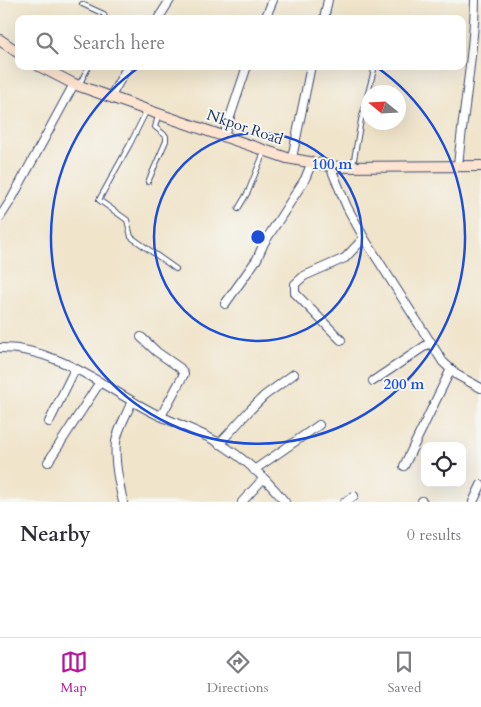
<!DOCTYPE html>
<html lang="en">
<head>
<meta charset="utf-8">
<style>
	:root { --surface:#fff; --page:#f2f2f3; --text:#2b2b33; --muted:#7c7c81; --line:#e1e1e2; --accent:#b5179e }
	body { margin:0; font-family:Cardo,serif; background:var(--page); color:var(--text) }
	.controls { position:absolute; right:15px; bottom:15px; display:grid; overflow:hidden; border-radius:10px; box-shadow:0 5px 20px #0002 }
	.controls button { width:45px; height:45px; display:grid; place-items:center; padding:0; border:0; border-bottom:1px solid var(--line); background:var(--surface); color:var(--text); font:25px sans-serif }
	.compass { position:absolute; left:361px; top:85px; width:45px; height:45px; border-radius:50%; background:var(--surface); box-shadow:0 5px 20px #0002; rotate:288deg }
	.list { margin:0; padding:0; list-style:none }
	h2 { display:flex; justify-content:space-between; align-items:center; height:65px; margin:0; padding:0 20px; font-size:21px }
	h2 small { font-size:16px; font-weight:400; color:var(--muted) }
	.icon { flex:none; width:28px; height:28px; fill:none; stroke:currentColor; stroke-width:2; stroke-linecap:round; stroke-linejoin:round }
	.map { position:relative; flex:none; width:481px; height:502px; overflow:hidden }
	.search { position:absolute; background:var(--surface); box-shadow:0 5px 20px #0002; left:15px; right:15px; top:15px; height:55px; display:flex; align-items:center; gap:12px; box-sizing:border-box; padding:0 18px; border-radius:10px; color:var(--muted); font-size:19px }
	.sheet { height:135px; background:var(--surface) }
	nav { display:flex; justify-content:space-around; align-items:center; box-sizing:border-box; height:70px; border-top:1px solid var(--line); background:var(--surface); font-size:14px; color:var(--muted) }
	nav a { display:grid; justify-items:center; gap:2px }
	nav .on { color:var(--accent) }
	.map>svg:first-child { display:block }
</style>
</head>
<body>
<div class="map">
<svg width="481" height="502" viewBox="0 0 481 502">
	<rect width="100%" height="100%" fill="#f6f6f2"/>
	<filter id="ink" filterUnits="userSpaceOnUse"><feTurbulence type="fractalNoise" baseFrequency=".02" numOctaves="2"/><feDisplacementMap in="SourceGraphic" scale="10" xChannelSelector="R" yChannelSelector="G"/><feConvolveMatrix kernelMatrix="1 2 1 2 8 2 1 2 1" color-interpolation-filters="sRGB"/></filter>
	<filter id="wash" filterUnits="userSpaceOnUse"><feTurbulence type="fractalNoise" baseFrequency=".0096" numOctaves="4" result="noise"/><feDisplacementMap in="SourceGraphic" scale="20" xChannelSelector="R" yChannelSelector="G"/><feGaussianBlur stdDeviation="1.12" result="paint"/><feColorMatrix in="noise" values="0 0 0 0 0 0 0 0 0 0 0 0 0 0 0 0 0 1.4 0 .05"/><feComposite in="paint" operator="in"/></filter>
	<g filter="url(#wash)">
		<rect width="100%" height="100%" fill="#f0e4ca"/>
	</g>
	<g filter="url(#ink)">
		<g fill="none" stroke-linecap="round" stroke-linejoin="round">
			<defs>
				<g id="lane">
					<polyline points="82,4 104,14 105,19"/>
					<polyline points="79,85 89,66"/>
					<polyline points="147,110 130,144 99,200 127,220 131,237 176,269"/>
					<polyline points="353,165 361,120 375,66"/>
					<polyline points="148,182 166,141 166,136 155,127 158,116"/>
					<polyline points="238,209 248,192 264,152"/>
				</g>
				<g id="street">
					<polyline points="158,19 170,0"/>
					<polyline points="265,19 273,0"/>
					<polyline points="324,19 328,0"/>
					<polyline points="111,96 128,66"/>
					<polyline points="224,135 247,66"/>
					<polyline points="292,158 311,66"/>
					<polyline points="330,166 347,207 364,238 443,362 457,375 481,388"/>
					<path d="M458,166C463,111 474,55 475,0"/>
					<polyline points="0,217 11,200 74,84"/>
					<polyline points="225,304 257,259 264,243 305,179 312,162"/>
					<polyline points="141,337 157,352 180,368 184,374 161,416"/>
					<polyline points="341,340 295,293 295,284 304,276 345,258 364,238"/>
					<path d="M0,348C57,347 103,387 152,412C177,425 204,432 227,448C248,462 269,482 285,502"/>
					<polyline points="373,381 431,342"/>
					<polyline points="49,422 75,369"/>
					<polyline points="219,444 250,410 264,396 294,374"/>
					<polyline points="48,462 100,382"/>
					<polyline points="404,466 451,369"/>
					<polyline points="254,470 319,425"/>
					<polyline points="422,501 423,502"/>
					<path d="M123,502C119,483 114,461 116,442C118,428 127,414 132,401"/>
					<polyline points="242,502 263,479"/>
					<polyline points="345,502 354,496"/>
					<polyline points="473,502 481,485"/>
				</g>
				<g id="secondary">
					<polyline points="0,40 19,53"/>
					<polyline points="39,66 74,84 147,110 287,158 337,167 481,166"/>
				</g>
			</defs>
			<use href="#lane" stroke="#3b4a6e" stroke-width="6"/>
			<use href="#street" stroke="#3b4a6e" stroke-width="10"/>
			<use href="#secondary" stroke="#3b4a6e" stroke-width="12"/>
			<use href="#lane" stroke="#fff" stroke-width="4"/>
			<use href="#street" stroke="#fff" stroke-width="8"/>
			<use href="#secondary" stroke="#fde4d0" stroke-width="10"/>
		</g>
	</g>
	<g fill="none" stroke="#1d4ed8" stroke-width="2.5">
		<circle cx="258" cy="237" r="104"/>
		<path d="M375 66A207 207 0 1 1 141 66"/>
	</g>
	<g text-anchor="middle" dominant-baseline="central" stroke-width="4" stroke-linejoin="round" paint-order="stroke">
		<g font-size="15" fill="#1b2f5e" stroke="#f6f6f2">
			<text transform="translate(245 127) rotate(19)">Nkpor Road</text>
		</g>
	</g>
	<circle cx="258" cy="237" r="8" fill="#1d4ed8" stroke="#f6f6f2" stroke-width="2.5"/>
	<g font-size="15" text-anchor="middle" font-weight="bold" fill="#1d4ed8" stroke="#f6f6f2" stroke-width="4" stroke-linejoin="round" paint-order="stroke">
		<text x="332" y="169">100 m</text>
		<text x="404" y="389">200 m</text>
	</g>
</svg>
<div class="controls">
<button><svg class="icon" aria-label="locate" viewBox="0 0 24 24"><circle cx="12" cy="12" r="6"/><path d="M12 2v4M12 18v4M2 12h4M18 12h4"/></svg></button>
</div>
<svg class="compass" viewBox="-18 -18 36 36"><path d="M0-13l5 13h-10z" fill="#e53935"/><path d="M0 13l5-13h-10z" fill="#7c7c81"/></svg>
<div class="search"><svg class="icon" aria-label="search" viewBox="0 0 24 24"><circle cx="10" cy="10" r="6"/><path d="M15 15l6 6"/></svg>Search here</div>
</div>
<section class="sheet">
<h2>Nearby<small>0 results</small></h2>
<ul class="list">
</ul>
</section>
<nav>
<a class="on"><svg class="icon" aria-label="map" viewBox="0 0 24 24"><path d="M3 6l6-2 6 2 6-2v14l-6 2-6-2-6 2zM9 4v14M15 6v14"/></svg>Map</a>
<a><svg class="icon" aria-label="directions" viewBox="0 0 24 24"><path d="M12 3l9 9-9 9-9-9zM9 14v-3h6M13 9l2 2-2 2"/></svg>Directions</a>
<a><svg class="icon" aria-label="saved" viewBox="0 0 24 24"><path d="M7 4h10v16l-5-4-5 4z"/></svg>Saved</a>
</nav>
</body>
</html>
